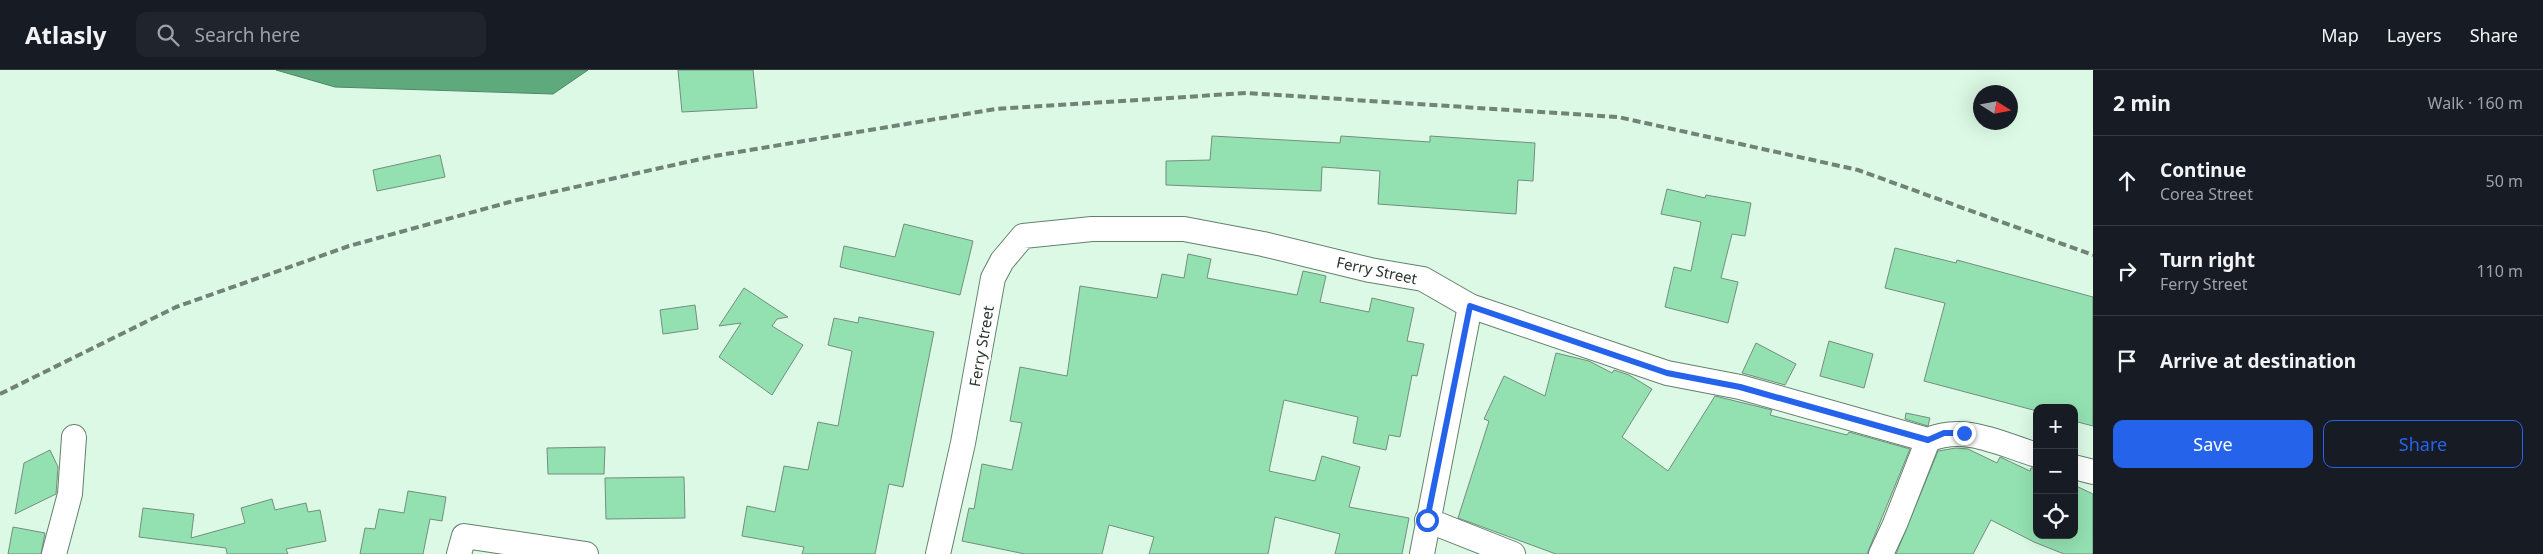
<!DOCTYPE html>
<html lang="en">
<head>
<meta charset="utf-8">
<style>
	:root { --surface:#171b24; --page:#20242c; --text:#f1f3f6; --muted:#9ea1a6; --line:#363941; --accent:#2563eb }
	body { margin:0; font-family:"Noto Sans",sans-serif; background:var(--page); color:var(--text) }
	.controls { position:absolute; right:15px; bottom:15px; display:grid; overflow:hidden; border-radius:10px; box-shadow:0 5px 20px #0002 }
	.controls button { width:45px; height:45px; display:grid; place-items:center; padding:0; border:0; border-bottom:1px solid var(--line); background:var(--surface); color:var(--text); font:25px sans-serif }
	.compass { position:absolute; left:1973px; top:15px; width:45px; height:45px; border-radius:50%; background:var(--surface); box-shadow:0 5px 20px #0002; rotate:101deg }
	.stop { position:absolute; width:15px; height:15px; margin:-11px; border:4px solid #2563eb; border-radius:50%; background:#fff }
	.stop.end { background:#2563eb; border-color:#fff; box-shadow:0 1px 5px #0008 }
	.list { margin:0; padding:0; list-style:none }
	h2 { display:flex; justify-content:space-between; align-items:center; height:65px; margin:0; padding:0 20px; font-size:21px }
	h2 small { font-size:16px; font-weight:400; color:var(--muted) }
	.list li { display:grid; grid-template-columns:32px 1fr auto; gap:15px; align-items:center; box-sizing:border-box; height:90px; padding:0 20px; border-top:1px solid var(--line) }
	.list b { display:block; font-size:19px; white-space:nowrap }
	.list p { margin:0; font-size:16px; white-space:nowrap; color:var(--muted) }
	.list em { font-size:16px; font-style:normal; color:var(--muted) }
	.actions { display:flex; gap:10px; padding:15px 20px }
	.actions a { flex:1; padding:11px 0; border:1px solid var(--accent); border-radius:10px; text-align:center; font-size:18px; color:var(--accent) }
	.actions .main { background:var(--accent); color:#fff }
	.icon { flex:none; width:28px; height:28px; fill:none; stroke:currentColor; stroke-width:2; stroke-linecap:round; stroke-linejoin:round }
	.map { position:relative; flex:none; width:2093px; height:484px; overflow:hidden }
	header { display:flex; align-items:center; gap:30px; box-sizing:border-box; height:70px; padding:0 25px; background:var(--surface); border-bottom:1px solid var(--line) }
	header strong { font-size:24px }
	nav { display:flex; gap:28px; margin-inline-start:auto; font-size:18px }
	.search { width:350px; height:45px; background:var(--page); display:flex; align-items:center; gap:12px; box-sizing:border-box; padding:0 18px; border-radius:10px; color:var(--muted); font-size:19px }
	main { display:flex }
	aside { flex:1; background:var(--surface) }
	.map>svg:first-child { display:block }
</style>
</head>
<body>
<header>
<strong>Atlasly</strong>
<div class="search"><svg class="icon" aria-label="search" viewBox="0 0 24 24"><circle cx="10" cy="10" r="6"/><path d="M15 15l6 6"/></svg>Search here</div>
<nav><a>Map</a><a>Layers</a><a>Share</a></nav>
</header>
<main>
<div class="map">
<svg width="2093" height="484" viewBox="0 0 2093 484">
	<rect width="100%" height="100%" fill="#dbf9e5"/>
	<polygon fill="#5eaa7d" stroke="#4e8765" points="276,0 588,0 553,24 335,17"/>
	<g fill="#93e1b1" stroke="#738e7d">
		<polygon points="678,0 753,0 757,38 682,42"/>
		<polygon points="1212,66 1340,73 1341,66 1430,72 1430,66 1535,73 1533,111 1518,110 1516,144 1378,134 1380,101 1322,97 1321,121 1166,115 1166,91 1210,90"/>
		<polygon points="440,85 445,107 377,121 373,100"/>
		<polygon points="1667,119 1705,128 1706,125 1751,133 1745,166 1732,164 1721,208 1738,212 1728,253 1665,237 1674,197 1691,201 1701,152 1661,144"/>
		<polygon points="904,154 973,171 960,225 840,197 844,176 895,187"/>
		<polygon points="1895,178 1956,193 1957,190 2093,227 2093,356 2074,351 2074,338 2037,338 2037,341 1924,311 1945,233 1885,218"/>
		<polygon points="1188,184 1211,189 1207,208 1297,225 1303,201 1326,206 1320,232 1369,242 1372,228 1414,238 1407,271 1424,274 1417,306 1412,305 1400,367 1389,365 1386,380 1353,373 1358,347 1284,330 1269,401 1315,411 1322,386 1360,397 1349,437 1409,448 1402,484 1335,484 1340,464 1275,447 1268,484 1149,484 1154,467 1109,455 1102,484 1025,484 962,471 969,438 974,439 982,394 1012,400 1022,353 1010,351 1020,297 1067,306 1080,216 1157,228 1162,204 1184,208"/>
		<polygon points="744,218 788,247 777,249 772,256 803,275 772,325 719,287 741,253 719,256"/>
		<polygon points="695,235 698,259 663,264 660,240"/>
		<polygon points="859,247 934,262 903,417 889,414 875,484 802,484 804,477 742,466 747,436 775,442 784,396 808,400 818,352 838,356 852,281 828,275 834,248 858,253"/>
		<polygon points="1829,271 1873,284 1864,318 1820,306"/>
		<polygon points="1756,273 1796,294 1785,315 1742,303"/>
		<polygon points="1556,283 1589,291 1612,303 1614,300 1629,305 1652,319 1622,367 1668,401 1715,326 1772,340 1770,345 1847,365 1849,362 1910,379 1867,484 1556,484 1458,448 1489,351 1484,349 1504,306 1545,326"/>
		<polygon points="1906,343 1930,348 1928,356 1905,349"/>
		<polygon points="605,377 604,404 548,404 547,378"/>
		<polygon points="1956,378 1968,379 1997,393 2000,387 2030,401 2031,398 2037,398 2037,465 2074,465 2074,415 2093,424 2093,484 2064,484 2034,472 1991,450 1973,484 1896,484 1938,381"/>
		<polygon points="50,380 58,397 56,424 15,444 24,393"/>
		<polygon points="684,407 685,448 606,449 605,408"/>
		<polygon points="408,421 446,427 442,451 430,449 423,484 360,484 365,458 375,459 379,439 404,443"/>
		<polygon points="272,429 275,440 306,433 308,442 320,440 326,471 286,479 288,484 227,484 226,478 139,467 143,438 194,444 191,468 245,453 241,438"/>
		<polygon points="13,457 45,463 41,484 8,484"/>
	</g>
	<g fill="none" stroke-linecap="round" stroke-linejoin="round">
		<defs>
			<g id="minor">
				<polyline points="2074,397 2093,402"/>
				<polyline points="1427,450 1513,484"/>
				<polyline points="54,484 70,424 74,367"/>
				<polyline points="459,484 464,466 586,484"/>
				<path d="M938,484L963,373L993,208L1002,191L1023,166L1092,159H1184L1263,174L1370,200L1423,209L1470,236L1667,303L1740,317L1928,370C1965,354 2000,374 2037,385"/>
				<polyline points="1422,484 1470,236"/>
				<polyline points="1881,484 1895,454 1928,370"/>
			</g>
		</defs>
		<use href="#minor" stroke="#65806e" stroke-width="26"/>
		<use href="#minor" stroke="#fff" stroke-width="24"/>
		<polyline stroke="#718377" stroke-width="4" stroke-dasharray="8 4" stroke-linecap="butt" points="0,324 176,237 349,176 517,130 714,86 996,39 1247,23 1618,47 1858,100 2093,185"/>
	</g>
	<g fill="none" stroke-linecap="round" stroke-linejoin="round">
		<polyline stroke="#2563eb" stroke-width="6" points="1427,450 1470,236 1667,303 1740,317 1928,370 1944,363 1964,363"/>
	</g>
	<g text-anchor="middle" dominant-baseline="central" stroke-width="4.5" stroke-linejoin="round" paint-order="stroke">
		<g font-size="15" fill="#2a352e" stroke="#fff">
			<text transform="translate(1377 200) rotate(12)">Ferry Street</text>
			<text transform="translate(981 276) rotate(-80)">Ferry Street</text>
		</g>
	</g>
</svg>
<div class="controls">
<button>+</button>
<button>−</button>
<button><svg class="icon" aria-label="locate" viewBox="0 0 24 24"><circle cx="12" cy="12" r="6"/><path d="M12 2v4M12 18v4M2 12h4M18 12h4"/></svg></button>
</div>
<svg class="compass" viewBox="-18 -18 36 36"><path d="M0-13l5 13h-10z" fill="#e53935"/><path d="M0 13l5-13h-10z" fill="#9ea1a6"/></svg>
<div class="stop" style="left:1427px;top:450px"></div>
<div class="stop end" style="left:1964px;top:363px"></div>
</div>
<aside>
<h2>2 min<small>Walk · 160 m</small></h2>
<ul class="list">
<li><svg class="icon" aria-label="ahead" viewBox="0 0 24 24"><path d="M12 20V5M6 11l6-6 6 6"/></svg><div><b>Continue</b><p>Corea Street</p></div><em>50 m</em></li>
<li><svg class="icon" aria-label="right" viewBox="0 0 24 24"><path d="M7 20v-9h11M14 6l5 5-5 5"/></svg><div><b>Turn right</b><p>Ferry Street</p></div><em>110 m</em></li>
<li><svg class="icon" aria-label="arrive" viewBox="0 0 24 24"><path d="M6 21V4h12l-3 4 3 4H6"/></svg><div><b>Arrive at destination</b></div></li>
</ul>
<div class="actions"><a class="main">Save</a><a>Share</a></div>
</aside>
</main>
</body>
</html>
